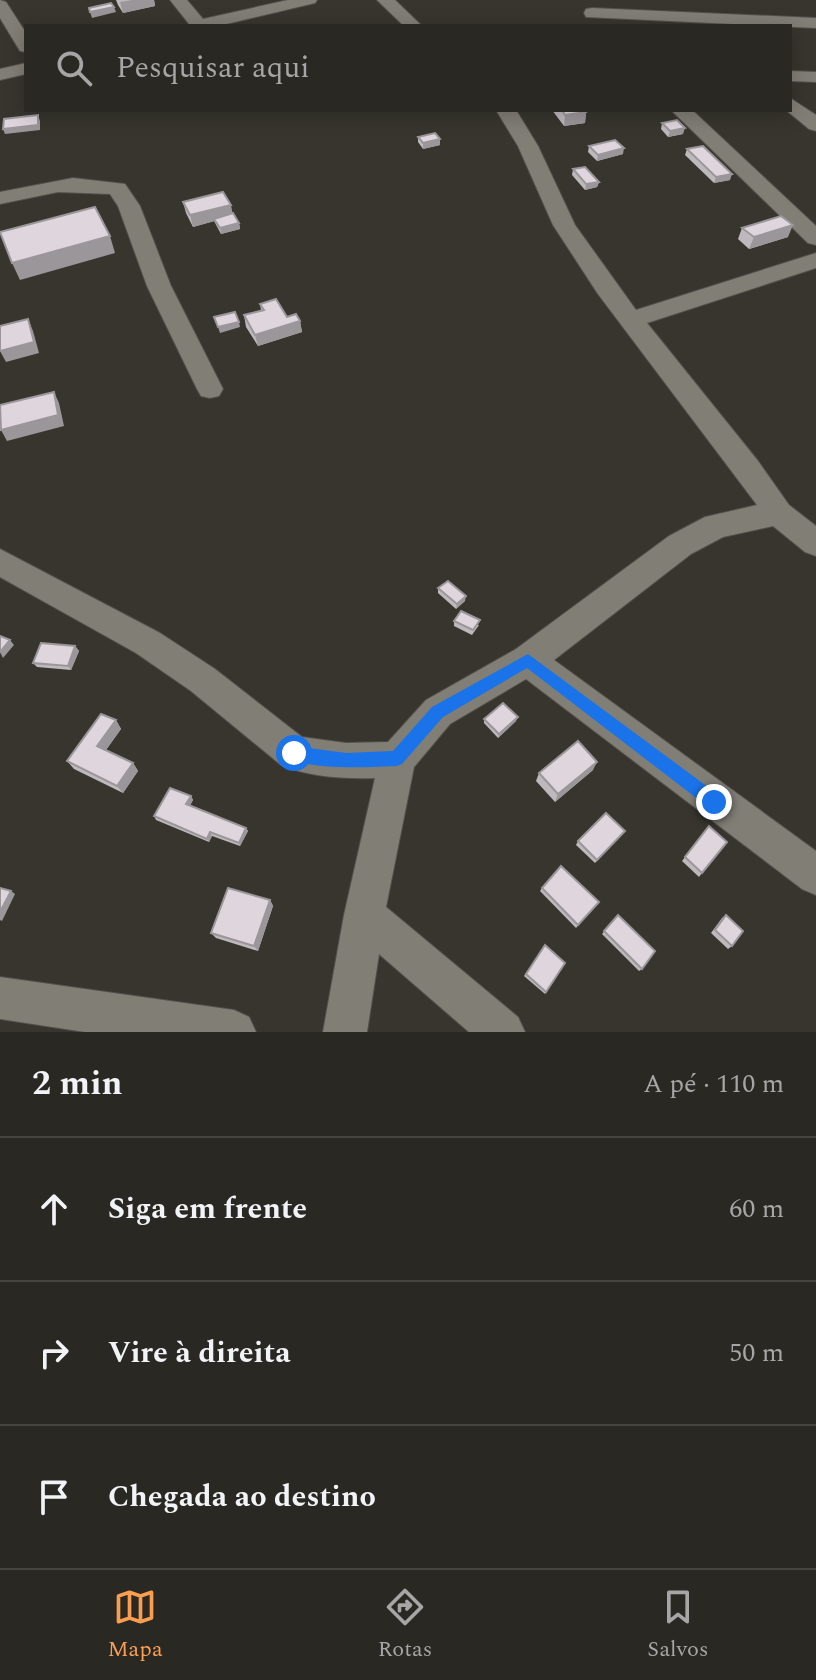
<!DOCTYPE html>
<html lang="pt">
<head>
<meta charset="utf-8">
<style>
	:root { --surface:#292822; --page:#31302a; --text:#f1f3f6; --muted:#a5a6a5; --line:#454440; --accent:#fb9e51 }
	body { margin:0; font-family:Spectral,serif; background:var(--page); color:var(--text) }
	.stop { position:absolute; width:24px; height:24px; margin:-18px; border:6px solid #1a73e8; border-radius:50%; background:#fff }
	.stop.end { background:#1a73e8; border-color:#fff; box-shadow:0 2px 8px #0008 }
	.list { margin:0; padding:0; list-style:none }
	h2 { display:flex; justify-content:space-between; align-items:center; height:104px; margin:0; padding:0 32px; font-size:34px }
	h2 small { font-size:26px; font-weight:400; color:var(--muted) }
	.list li { display:grid; grid-template-columns:52px 1fr auto; gap:24px; align-items:center; box-sizing:border-box; height:144px; padding:0 32px; border-top:2px solid var(--line) }
	.list b { display:block; font-size:30px; white-space:nowrap }
	.list em { font-size:26px; font-style:normal; color:var(--muted) }
	.icon { flex:none; width:44px; height:44px; fill:none; stroke:currentColor; stroke-width:2; stroke-linecap:round; stroke-linejoin:round }
	.map { position:relative; flex:none; width:816px; height:1032px; overflow:hidden }
	.search { position:absolute; background:var(--surface); box-shadow:0 4px 20px #0003; left:24px; right:24px; top:24px; height:88px; display:flex; align-items:center; gap:20px; box-sizing:border-box; padding:0 28px; border-radius:0px; color:var(--muted); font-size:30px }
	.sheet { height:536px; background:var(--surface) }
	nav { display:flex; justify-content:space-around; align-items:center; box-sizing:border-box; height:112px; border-top:2px solid var(--line); background:var(--surface); font-size:22px; color:var(--muted) }
	nav a { display:grid; justify-items:center; gap:4px }
	nav .on { color:var(--accent) }
	.map>svg:first-child { display:block }
</style>
</head>
<body>
<div class="map">
<svg width="816" height="1032" viewBox="0 0 816 1032">
	<rect width="100%" height="100%" fill="#37352e"/>
	<g fill="none" stroke-linecap="round" stroke-linejoin="round">
		<defs>
			<g id="minor">
				<polygon points="0,0 6,2 26,33 26,52 20,51 0,18"/>
				<polygon points="170,0 187,0 203,19 288,0 317,0 315,3 218,26 188,26 189,24"/>
				<polygon points="377,0 395,0 422,26 404,26"/>
				<polygon points="592,8 816,18 816,28 586,17 584,13 586,9"/>
				<polygon points="26,63 26,74 0,80 0,69"/>
				<polygon points="790,71 816,72 816,82 790,81"/>
				<polygon points="790,98 816,115 816,131 809,129 786,110 790,110"/>
				<path d="M496,110H516L538,146L575,225L636,310L816,253V268L647,323L758,461L789,505L816,526V556L805,552L773,526L723,537L691,554L554,660L816,851V895L802,889L526,679L450,724L414,767L386,907L518,1017L525,1032H469L379,954L367,1032H323L344,915L375,778C343,779 310,777 281,765L191,691L136,653L0,577V549L160,633L215,669L302,737L346,743L388,742L426,700L516,649L669,536L705,517L757,505L598,294L553,225L518,146Z"/>
				<polygon points="671,110 692,110 816,226 816,245 808,243"/>
				<polygon points="73,178 125,184 140,206 171,286 223,389 219,396 210,398 201,396 197,389 147,286 118,206 110,194 58,192 0,204 0,192"/>
				<polygon points="0,977 234,1010 249,1017 256,1032 85,1032 0,1019"/>
			</g>
		</defs>
		<use href="#minor" stroke="#53514b" stroke-width="2"/>
		<use href="#minor" fill="#817e76" fill-rule="evenodd"/>
	</g>
	<g fill="#bfb8bd">
		<polygon points="116,0 154,0 155,6 123,13 118,5"/>
		<polygon points="552,110 585,110 586,112 585,123 564,126"/>
		<polygon points="662,123 683,134 668,137 661,129"/>
		<polygon points="418,137 440,139 440,145 423,149 418,142"/>
		<polygon points="589,146 623,154 597,161 588,152"/>
		<polygon points="687,149 730,180 714,183 685,155"/>
		<polygon points="573,169 599,182 597,187 585,190 572,175"/>
		<polygon points="183,202 232,213 239,223 240,229 221,234 214,221 193,227 186,213"/>
		<polygon points="742,228 788,237 749,249 738,239"/>
		<polygon points="260,304 287,317 300,321 302,332 258,346 246,327 244,315 261,310"/>
		<polygon points="438,588 465,601 456,609 438,593"/>
		<polygon points="454,621 479,625 472,635 454,626"/>
		<polygon points="75,646 79,651 71,670 37,667 33,663"/>
		<polygon points="484,719 516,721 498,738 484,723"/>
		<polygon points="116,720 121,729 106,750 133,763 138,771 123,793 74,769 67,761"/>
		<polygon points="593,770 555,802 536,781 539,773"/>
		<polygon points="191,796 193,800 190,805 246,828 248,831 240,846 212,836 209,842 156,820 154,816"/>
		<polygon points="709,826 702,873 699,877 682,861"/>
		<polygon points="625,831 595,863 576,845 578,841"/>
		<polygon points="542,888 599,902 576,928 540,891"/>
		<polygon points="270,900 273,906 258,951 216,938 211,933"/>
		<polygon points="618,915 642,969 639,971 602,934"/>
		<polygon points="726,915 732,946 728,949 711,933 722,918"/>
		<polygon points="545,945 565,963 545,994 524,976"/>
	</g>
	<g fill="#9b969a">
		<polygon points="132,0 154,0 155,6 123,13 120,2"/>
		<polygon points="114,7 116,12 92,18 90,12"/>
		<polygon points="586,112 585,123 564,126 565,115"/>
		<polygon points="38,115 40,121 40,130 5,134 3,129"/>
		<polygon points="685,128 683,134 668,137 670,131"/>
		<polygon points="440,139 440,145 423,149 423,143"/>
		<polygon points="624,148 623,154 597,161 598,155"/>
		<polygon points="732,174 730,180 714,183 716,177"/>
		<polygon points="599,182 597,187 585,190 586,184"/>
		<polygon points="231,205 233,216 193,227 190,215"/>
		<polygon points="239,223 240,229 221,234 220,228"/>
		<polygon points="793,225 788,237 749,249 754,237"/>
		<polygon points="110,236 115,253 20,280 12,263"/>
		<polygon points="28,319 33,331 39,353 6,362 0,351"/>
		<polygon points="300,321 302,332 258,346 255,335"/>
		<polygon points="239,322 240,327 220,333 218,327"/>
		<polygon points="54,392 59,403 64,426 7,441 1,430"/>
		<polygon points="466,596 465,601 456,609 457,604"/>
		<polygon points="10,640 14,645 3,658 0,652"/>
		<polygon points="75,646 79,651 71,670 68,666"/>
		<polygon points="518,717 516,721 498,738 499,734"/>
		<polygon points="116,720 121,729 103,754 97,746"/>
		<polygon points="597,762 593,770 555,802 558,794"/>
		<polygon points="133,763 138,771 123,793 117,786"/>
		<polygon points="191,796 193,800 189,808 186,804"/>
		<polygon points="246,828 248,831 240,846 239,843"/>
		<polygon points="210,832 212,836 209,842 207,839"/>
		<polygon points="11,891 15,894 2,921 0,920 0,912"/>
		<polygon points="270,900 273,906 258,951 254,946"/>
	</g>
	<g fill="#ded6dc" stroke="#9b969a" stroke-width="2">
		<polygon points="111,3 114,7 90,12 89,8"/>
		<polygon points="562,110 585,110 586,112 565,115"/>
		<polygon points="38,115 38,125 3,129 4,119"/>
		<polygon points="677,120 685,128 670,131 662,123"/>
		<polygon points="435,133 440,139 423,143 418,137"/>
		<polygon points="615,140 624,148 598,155 589,146"/>
		<polygon points="703,146 732,174 716,177 687,149"/>
		<polygon points="585,167 599,182 586,184 573,169"/>
		<polygon points="223,192 231,205 190,215 183,202"/>
		<polygon points="95,207 110,236 12,263 0,232"/>
		<polygon points="233,213 239,223 220,228 214,219"/>
		<polygon points="781,216 793,225 754,237 742,228"/>
		<polygon points="276,299 287,317 296,314 300,321 255,335 244,315 264,310 260,304"/>
		<polygon points="235,312 239,322 218,327 214,317"/>
		<polygon points="28,319 34,342 0,351 0,326"/>
		<polygon points="54,392 58,415 1,430 0,405"/>
		<polygon points="448,581 466,596 457,604 438,588"/>
		<polygon points="461,611 480,620 473,630 454,621"/>
		<polygon points="0,636 10,640 0,652"/>
		<polygon points="41,643 75,646 68,666 33,663"/>
		<polygon points="503,703 518,717 499,734 484,719"/>
		<polygon points="101,714 116,720 97,746 133,763 117,786 67,761"/>
		<polygon points="578,741 597,762 558,794 539,773"/>
		<polygon points="170,788 191,796 186,804 246,828 239,843 210,832 207,839 154,816"/>
		<polygon points="606,813 625,831 597,860 578,841"/>
		<polygon points="709,826 727,842 702,873 685,857"/>
		<polygon points="561,866 599,902 578,925 542,888"/>
		<polygon points="0,888 11,891 0,912"/>
		<polygon points="228,888 270,900 254,946 211,933"/>
		<polygon points="618,915 655,951 642,969 604,931"/>
		<polygon points="726,915 743,931 732,946 715,930"/>
		<polygon points="545,945 565,963 546,992 526,974"/>
	</g>
	<path fill="#1a73e8" d="M528,654L720,796V807H708L527,668L443,717L402,764L397,766C376,767 295,772 286,753L294,746L346,753L393,751L432,707Z"/>
</svg>
<div class="stop" style="left:294px;top:753px"></div>
<div class="stop end" style="left:714px;top:802px"></div>
<div class="search"><svg class="icon" aria-label="search" viewBox="0 0 24 24"><circle cx="10" cy="10" r="6"/><path d="M15 15l6 6"/></svg>Pesquisar aqui</div>
</div>
<section class="sheet">
<h2>2 min<small>A pé · 110 m</small></h2>
<ul class="list">
<li><svg class="icon" aria-label="ahead" viewBox="0 0 24 24"><path d="M12 20V5M6 11l6-6 6 6"/></svg><div><b>Siga em frente</b></div><em>60 m</em></li>
<li><svg class="icon" aria-label="right" viewBox="0 0 24 24"><path d="M7 20v-9h11M14 6l5 5-5 5"/></svg><div><b>Vire à direita</b></div><em>50 m</em></li>
<li><svg class="icon" aria-label="arrive" viewBox="0 0 24 24"><path d="M6 21V4h12l-3 4 3 4H6"/></svg><div><b>Chegada ao destino</b></div></li>
</ul>
</section>
<nav>
<a class="on"><svg class="icon" aria-label="map" viewBox="0 0 24 24"><path d="M3 6l6-2 6 2 6-2v14l-6 2-6-2-6 2zM9 4v14M15 6v14"/></svg>Mapa</a>
<a><svg class="icon" aria-label="directions" viewBox="0 0 24 24"><path d="M12 3l9 9-9 9-9-9zM9 14v-3h6M13 9l2 2-2 2"/></svg>Rotas</a>
<a><svg class="icon" aria-label="saved" viewBox="0 0 24 24"><path d="M7 4h10v16l-5-4-5 4z"/></svg>Salvos</a>
</nav>
</body>
</html>
